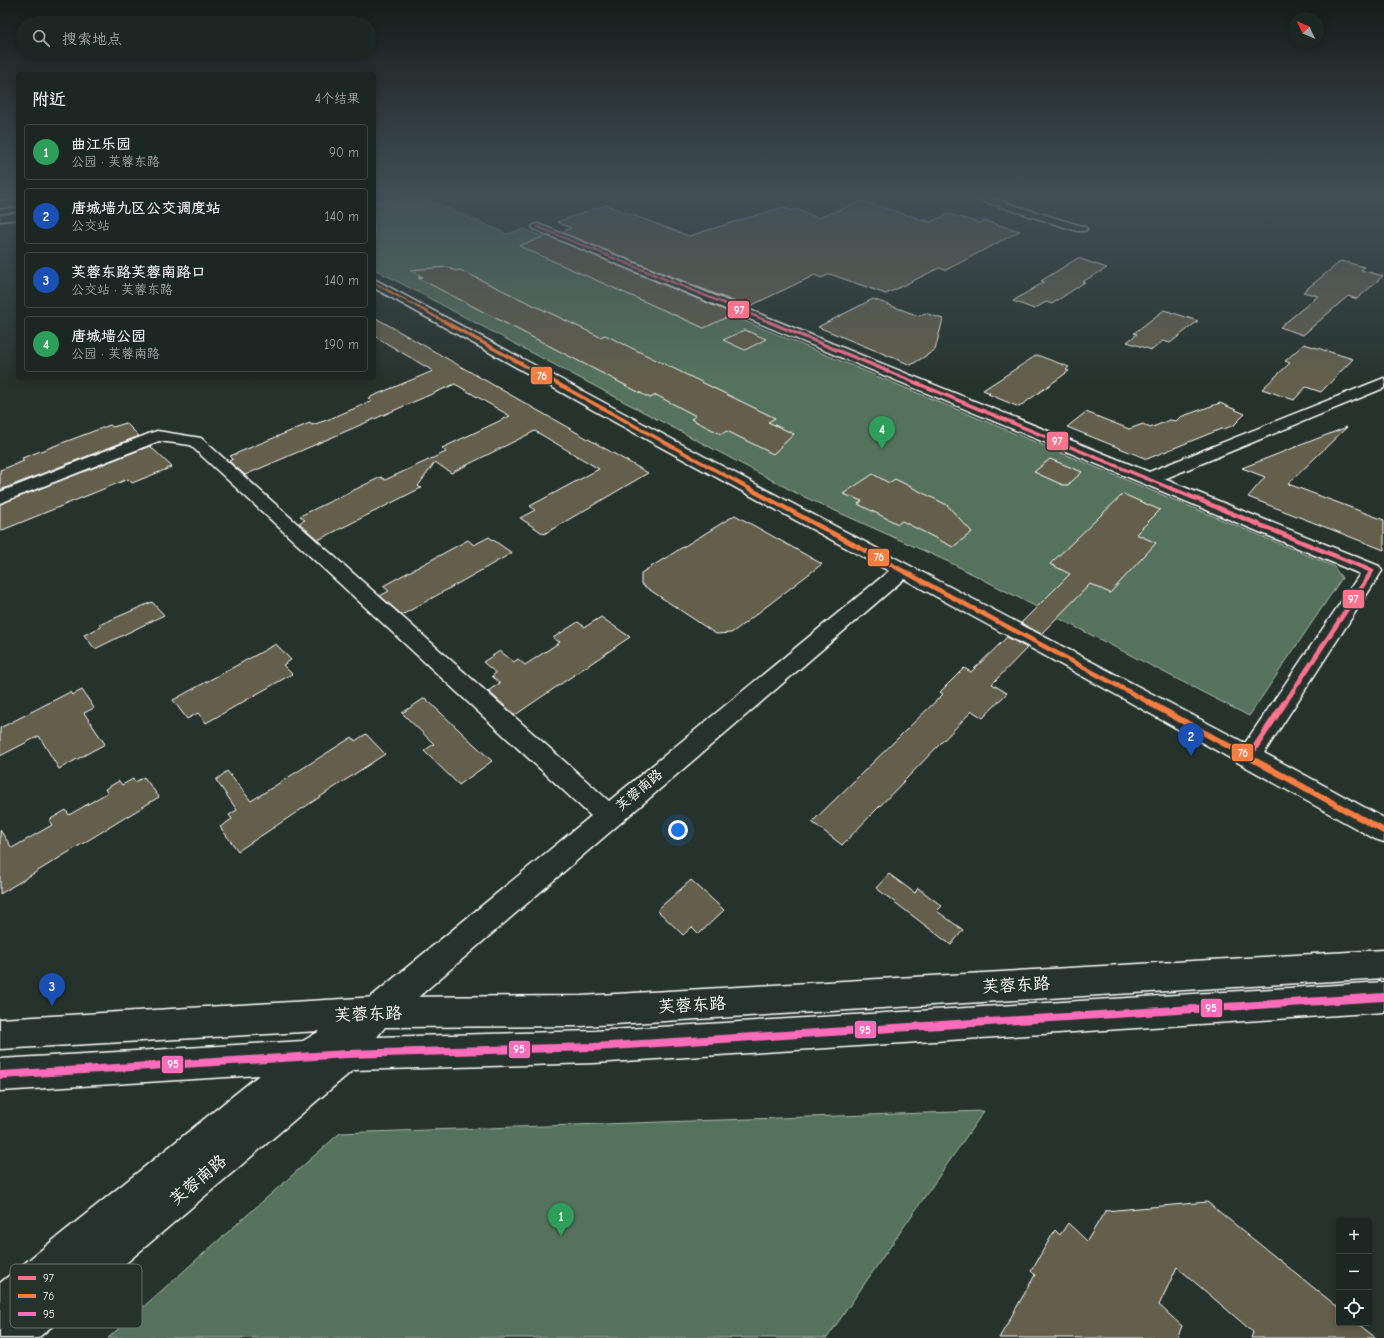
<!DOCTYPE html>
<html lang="zh">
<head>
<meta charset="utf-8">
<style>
	:root { --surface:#1c2622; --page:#252e2a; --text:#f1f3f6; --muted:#a0a5a5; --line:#3a4340; --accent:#ff9aa2 }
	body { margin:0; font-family:"Comic Neue","LXGW WenKai TC",sans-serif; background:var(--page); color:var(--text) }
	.controls { position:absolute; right:12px; bottom:12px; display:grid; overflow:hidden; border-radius:4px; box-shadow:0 2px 10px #0003 }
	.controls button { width:36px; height:36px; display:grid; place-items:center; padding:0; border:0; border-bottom:1px solid var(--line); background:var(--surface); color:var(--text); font:20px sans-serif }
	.compass { position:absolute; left:1288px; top:12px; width:36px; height:36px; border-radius:50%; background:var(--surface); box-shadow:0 2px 10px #0003; rotate:314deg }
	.you { position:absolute; left:678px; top:830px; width:14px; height:14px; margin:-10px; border:3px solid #fff; border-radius:50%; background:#1a73e8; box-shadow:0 0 0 6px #1a73e833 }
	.badge { display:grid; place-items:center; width:26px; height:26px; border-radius:50%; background:var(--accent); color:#fff; font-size:13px; font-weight:700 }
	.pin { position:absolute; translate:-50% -33px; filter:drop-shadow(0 1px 2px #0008) }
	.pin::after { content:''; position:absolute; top:21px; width:14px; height:12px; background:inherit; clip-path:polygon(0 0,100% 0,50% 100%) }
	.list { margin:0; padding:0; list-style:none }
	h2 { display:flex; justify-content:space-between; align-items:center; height:52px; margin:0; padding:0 16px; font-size:17px }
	h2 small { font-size:13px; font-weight:400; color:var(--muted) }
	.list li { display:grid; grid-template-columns:26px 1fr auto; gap:12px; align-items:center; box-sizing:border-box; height:56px; margin:0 8px 8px; padding:0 8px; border:1px solid var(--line); border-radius:4px }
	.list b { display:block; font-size:15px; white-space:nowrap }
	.list p { margin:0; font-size:13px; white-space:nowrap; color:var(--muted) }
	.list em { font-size:13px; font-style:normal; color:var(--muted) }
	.icon { flex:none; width:22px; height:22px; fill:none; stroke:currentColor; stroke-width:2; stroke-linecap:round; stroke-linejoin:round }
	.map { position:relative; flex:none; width:1384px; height:1338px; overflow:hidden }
	.search { position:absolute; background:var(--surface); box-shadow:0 2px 10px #0003; left:16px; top:16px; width:360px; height:44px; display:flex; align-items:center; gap:10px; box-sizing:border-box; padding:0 14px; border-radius:22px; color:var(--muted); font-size:15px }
	.panel { position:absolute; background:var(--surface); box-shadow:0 2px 10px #0003; left:16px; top:72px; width:360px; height:308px; border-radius:4px }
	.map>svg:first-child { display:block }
</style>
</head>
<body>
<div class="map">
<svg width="1384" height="1338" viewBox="0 0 1384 1338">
	<rect width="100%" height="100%" fill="#26332d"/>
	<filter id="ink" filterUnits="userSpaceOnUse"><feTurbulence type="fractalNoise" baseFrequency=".025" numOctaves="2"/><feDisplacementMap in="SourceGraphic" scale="8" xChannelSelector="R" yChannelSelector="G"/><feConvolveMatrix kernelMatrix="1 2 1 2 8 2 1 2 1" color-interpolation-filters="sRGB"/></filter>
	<g filter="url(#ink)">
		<g fill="#55735b" stroke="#aab9ad">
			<polygon points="422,197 507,234 524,229 1333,566 1342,578 1249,716 951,563 800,495 374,269 374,201"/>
			<polygon points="984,1111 827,1338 108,1338 340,1133"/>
		</g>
		<g fill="#645e4c" stroke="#fff">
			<polygon points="862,201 930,222 949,214 980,223 985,221 1020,231 946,270 939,268 886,294 830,274 821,278 815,275 748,307 561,232 571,228 557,222 606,205 689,236 783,207 792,211 795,209 818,218"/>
			<polygon points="547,236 734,314 704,328 519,246"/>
			<polygon points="1078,258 1107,268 1082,282 1085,282 1052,304 1046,302 1034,309 1013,301 1044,282 1041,281"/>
			<polygon points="1341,261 1365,267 1361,270 1383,276 1357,299 1348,296 1303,335 1280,327 1318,296 1303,292"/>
			<polygon points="447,267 456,271 460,270 600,337 605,335 775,418 768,422 794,434 773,454 727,431 721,434 691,419 696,416 656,395 650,398 418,278 423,277 410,270"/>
			<polygon points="873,299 919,316 925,313 943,319 935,350 911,365 818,327"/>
			<polygon points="1164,310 1198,321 1170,343 1163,341 1152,350 1127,342 1137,334 1134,333"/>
			<polygon points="374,317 530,406 648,473 544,534 520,518 535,510 530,506 599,469 535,431 451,473 435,462 418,486 421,488 318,540 299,523 305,520 300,516 381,477 385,480 446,452 442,448 510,416 455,384 245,475 229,461 233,459 230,456 310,423 312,425 327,420 372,401 368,398 433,371 374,336"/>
			<polygon points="745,330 766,339 745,350 723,340"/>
			<polygon points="1304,344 1353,359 1321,392 1306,387 1294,400 1262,389 1290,363 1285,361"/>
			<polygon points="1037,355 1069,367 1066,370 1069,371 1019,407 988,394 990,393 983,390"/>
			<polygon points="1220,403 1245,414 1234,425 1224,429 1221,429 1147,459 1067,427 1086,412 1129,429 1143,424 1150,428 1170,420 1176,421 1180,417"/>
			<polygon points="126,423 139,436 0,490 0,470 24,461 22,458 110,425 113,427"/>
			<polygon points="1347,427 1288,484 1384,520 1384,550 1248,497 1265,477 1242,468"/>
			<polygon points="150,446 172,467 132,483 128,479 0,531 0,504"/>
			<polygon points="1050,459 1082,472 1068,485 1063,485 1034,472"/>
			<polygon points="873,474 889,483 895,479 947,505 972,532 953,547 902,521 898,524 858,504 862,501 843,494"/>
			<polygon points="1123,494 1160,510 1136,534 1156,543 1110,593 1090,584 1041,634 1021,623 1070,574 1050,564"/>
			<polygon points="735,515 822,564 737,629 731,633 716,634 641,584 641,573"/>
			<polygon points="489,537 512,553 402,615 380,596 389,591 383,586 468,540 474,545"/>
			<polygon points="152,602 164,615 95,649 84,635 101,627 99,625"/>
			<polygon points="601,617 630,637 515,715 488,691 500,683 492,676 496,673 483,662 500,651 514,662 518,659 525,665 560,642 553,638 578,622 585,627"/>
			<polygon points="1007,637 1027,648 992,684 1007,693 983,718 972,711 842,845 812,822 943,694 940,692 964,668 971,672"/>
			<polygon points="276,644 291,660 283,665 292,674 206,723 198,713 187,719 173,700"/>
			<polygon points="82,690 94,708 84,713 105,744 59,769 39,736 0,756 0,728 70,692 72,695"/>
			<polygon points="425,698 492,761 459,785 424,751 434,744 402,713"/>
			<polygon points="366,734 385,754 238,851 220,827 232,819 229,815 237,810 216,780 227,771 251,801 352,737 355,741"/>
			<polygon points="144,777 159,797 0,894 0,830 12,848 52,825 49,820 66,810 69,815 107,793 105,789 119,781 122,785 133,779 135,782"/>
			<polygon points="889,874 915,893 918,888 942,906 937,911 963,930 951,945 876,888"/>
			<polygon points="691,880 724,910 699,934 692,927 683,935 657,910"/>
			<polygon points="1207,1202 1339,1308 1339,1323 1357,1323 1376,1338 1251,1338 1253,1332 1177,1267 1159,1305 1182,1326 1177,1338 999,1338 1035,1275 1031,1271 1055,1230 1060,1235 1068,1223 1087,1241 1105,1211"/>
		</g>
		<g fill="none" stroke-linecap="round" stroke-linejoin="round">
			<defs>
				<g id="minor">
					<polygon points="964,195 981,195 1085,227 1087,229 1085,231 1077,231"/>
					<polygon points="538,224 1149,472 1384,378 1384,388 1164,479 1379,566 1382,571 1264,753 1384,818 1384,842 1375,839 1124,699 904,579 388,1023 377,1027 366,1023 362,1012 366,1001 591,816 190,445 159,441 0,503 0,492 151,433 157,431 201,438 609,801 889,571 620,425 374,288 374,279 759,486 1245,743 1360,574 534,229 532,227 534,225"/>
				</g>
				<g id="secondary">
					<polygon points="0,195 8,195 0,199"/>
					<polygon points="18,213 18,219 0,221 0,215"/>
					<polygon points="1384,950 1384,978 581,1026 385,1027 377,1037 594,1031 1384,982 1384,1012 594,1063 353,1070 38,1338 0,1338 0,1283 259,1075 0,1091 0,1059 303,1041 320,1031 0,1049 0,1019 377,997 581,996"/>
				</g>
				<polygon id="trunk" points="18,200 18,206 0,208 0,202"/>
			</defs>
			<use href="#minor" stroke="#fff" stroke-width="3"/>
			<use href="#secondary" stroke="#fff" stroke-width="3"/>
			<use href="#trunk" stroke="#fff" stroke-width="3"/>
			<use href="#minor" fill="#26332d" fill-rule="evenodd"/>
			<use href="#secondary" fill="#26332d" fill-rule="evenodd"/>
			<use href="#trunk" fill="#26332d" fill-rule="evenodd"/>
			<defs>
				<polyline id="bus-1-far3" points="538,227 772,323"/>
				<polyline id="bus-1-far2" points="769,322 1172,489"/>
				<polyline id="bus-1-far1" points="1170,488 1372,571 1285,703"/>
				<polyline id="bus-1" points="1250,755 1285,702"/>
				<polyline id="bus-2-far3" points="374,283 447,323"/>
				<polyline id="bus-2-far2" points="445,322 750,489"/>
				<polyline id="bus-2-far1" points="748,488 1150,703"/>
				<polyline id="bus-2" points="1148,702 1384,831"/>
				<polyline id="bus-3" points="0,1075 347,1054 594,1047 1384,997"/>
			</defs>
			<use href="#bus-1-far3" stroke="#26332d" stroke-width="4"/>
			<use href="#bus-1-far2" stroke="#26332d" stroke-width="5.5"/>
			<use href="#bus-1-far1" stroke="#26332d" stroke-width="7"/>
			<use href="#bus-1" stroke="#26332d" stroke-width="9"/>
			<use href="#bus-2-far3" stroke="#26332d" stroke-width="4"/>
			<use href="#bus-2-far2" stroke="#26332d" stroke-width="5.5"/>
			<use href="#bus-2-far1" stroke="#26332d" stroke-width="7"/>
			<use href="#bus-2" stroke="#26332d" stroke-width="9"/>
			<use href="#bus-3" stroke="#26332d" stroke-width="10"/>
			<use href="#bus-1-far3" stroke="#fc738d" stroke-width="2.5"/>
			<use href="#bus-1-far2" stroke="#fc738d" stroke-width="3.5"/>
			<use href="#bus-1-far1" stroke="#fc738d" stroke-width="4.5"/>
			<use href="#bus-1" stroke="#fc738d" stroke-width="6"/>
			<use href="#bus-2-far3" stroke="#f77d43" stroke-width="2.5"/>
			<use href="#bus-2-far2" stroke="#f77d43" stroke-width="3.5"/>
			<use href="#bus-2-far1" stroke="#f77d43" stroke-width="4.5"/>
			<use href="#bus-2" stroke="#f77d43" stroke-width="6"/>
			<use href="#bus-3" stroke="#fb6dba" stroke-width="8"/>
		</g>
	</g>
	<linearGradient id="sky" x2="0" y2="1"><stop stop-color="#151c19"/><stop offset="0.51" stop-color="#415057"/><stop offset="1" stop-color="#415057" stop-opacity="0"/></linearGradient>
	<rect width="1384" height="383" fill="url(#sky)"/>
	<g text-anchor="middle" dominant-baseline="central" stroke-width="3" stroke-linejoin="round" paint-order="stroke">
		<g font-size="14" fill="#fff" stroke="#26332d">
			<text transform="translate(639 790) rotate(-40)">芙蓉南路</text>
		</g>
		<g font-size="17" fill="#fff" stroke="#26332d">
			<text transform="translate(1016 985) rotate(-3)">芙蓉东路</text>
			<text transform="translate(692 1005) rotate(-3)">芙蓉东路</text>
			<text transform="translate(368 1014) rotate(-2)">芙蓉东路</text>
			<text transform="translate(198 1180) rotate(-40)">芙蓉南路</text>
		</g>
	</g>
	<rect x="10" y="1264" width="132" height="64" rx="6" fill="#26332d" stroke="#67706c" stroke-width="1"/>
	<rect x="18" y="1276" width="18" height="4" fill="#fc738d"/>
	<rect x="18" y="1294" width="18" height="4" fill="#f77d43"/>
	<rect x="18" y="1312" width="18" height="4" fill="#fb6dba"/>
	<g font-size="11" fill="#fff">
		<text x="43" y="1282">97</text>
		<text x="43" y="1300">76</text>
		<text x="43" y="1318">95</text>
	</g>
	<g stroke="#26332d" stroke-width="1.5">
		<rect x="727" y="300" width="23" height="19" rx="4" fill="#fc738d"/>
		<rect x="530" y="366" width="23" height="19" rx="4" fill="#f77d43"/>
		<rect x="1046" y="431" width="23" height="20" rx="4" fill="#fc738d"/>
		<rect x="867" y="548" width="23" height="19" rx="4" fill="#f77d43"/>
		<rect x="1342" y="589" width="23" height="20" rx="4" fill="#fc738d"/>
		<rect x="1231" y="743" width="23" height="19" rx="4" fill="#f77d43"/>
		<rect x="1200" y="998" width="23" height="20" rx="4" fill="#fb6dba"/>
		<rect x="854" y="1020" width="23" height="19" rx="4" fill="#fb6dba"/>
		<rect x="508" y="1040" width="23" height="19" rx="4" fill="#fb6dba"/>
		<rect x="161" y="1055" width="23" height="19" rx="4" fill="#fb6dba"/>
	</g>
	<g font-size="11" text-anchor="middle" font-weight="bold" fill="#fff">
		<text x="739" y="314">97</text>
		<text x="542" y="380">76</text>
		<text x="1057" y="445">97</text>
		<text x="879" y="561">76</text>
		<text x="1353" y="603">97</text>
		<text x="1243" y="757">76</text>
		<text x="1211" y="1012">95</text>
		<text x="865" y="1034">95</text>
		<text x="519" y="1053">95</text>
		<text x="173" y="1068">95</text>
	</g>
</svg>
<div class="controls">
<button>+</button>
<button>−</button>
<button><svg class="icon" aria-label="locate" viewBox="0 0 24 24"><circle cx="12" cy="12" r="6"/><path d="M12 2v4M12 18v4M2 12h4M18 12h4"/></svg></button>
</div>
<svg class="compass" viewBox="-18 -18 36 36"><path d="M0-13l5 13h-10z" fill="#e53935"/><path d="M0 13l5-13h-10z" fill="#a0a5a5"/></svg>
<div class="you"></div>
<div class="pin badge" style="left:561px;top:1236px;background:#2e9e5b">1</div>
<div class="pin badge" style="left:1191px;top:756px;background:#1a4fb4">2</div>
<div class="pin badge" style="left:52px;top:1006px;background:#1a4fb4">3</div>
<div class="pin badge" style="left:882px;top:449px;background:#2e9e5b">4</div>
<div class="search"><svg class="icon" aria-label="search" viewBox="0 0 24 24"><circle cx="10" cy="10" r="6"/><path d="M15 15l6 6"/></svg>搜索地点</div>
<section class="panel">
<h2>附近<small>4个结果</small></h2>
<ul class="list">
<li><span class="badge" style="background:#2e9e5b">1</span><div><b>曲江乐园</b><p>公园 · 芙蓉东路</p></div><em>90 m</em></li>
<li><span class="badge" style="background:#1a4fb4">2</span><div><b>唐城墙九区公交调度站</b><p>公交站</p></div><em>140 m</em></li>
<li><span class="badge" style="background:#1a4fb4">3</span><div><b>芙蓉东路芙蓉南路口</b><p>公交站 · 芙蓉东路</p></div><em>140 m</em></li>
<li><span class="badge" style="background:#2e9e5b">4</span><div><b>唐城墙公园</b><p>公园 · 芙蓉南路</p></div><em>190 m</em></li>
</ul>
</section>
</div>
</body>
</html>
